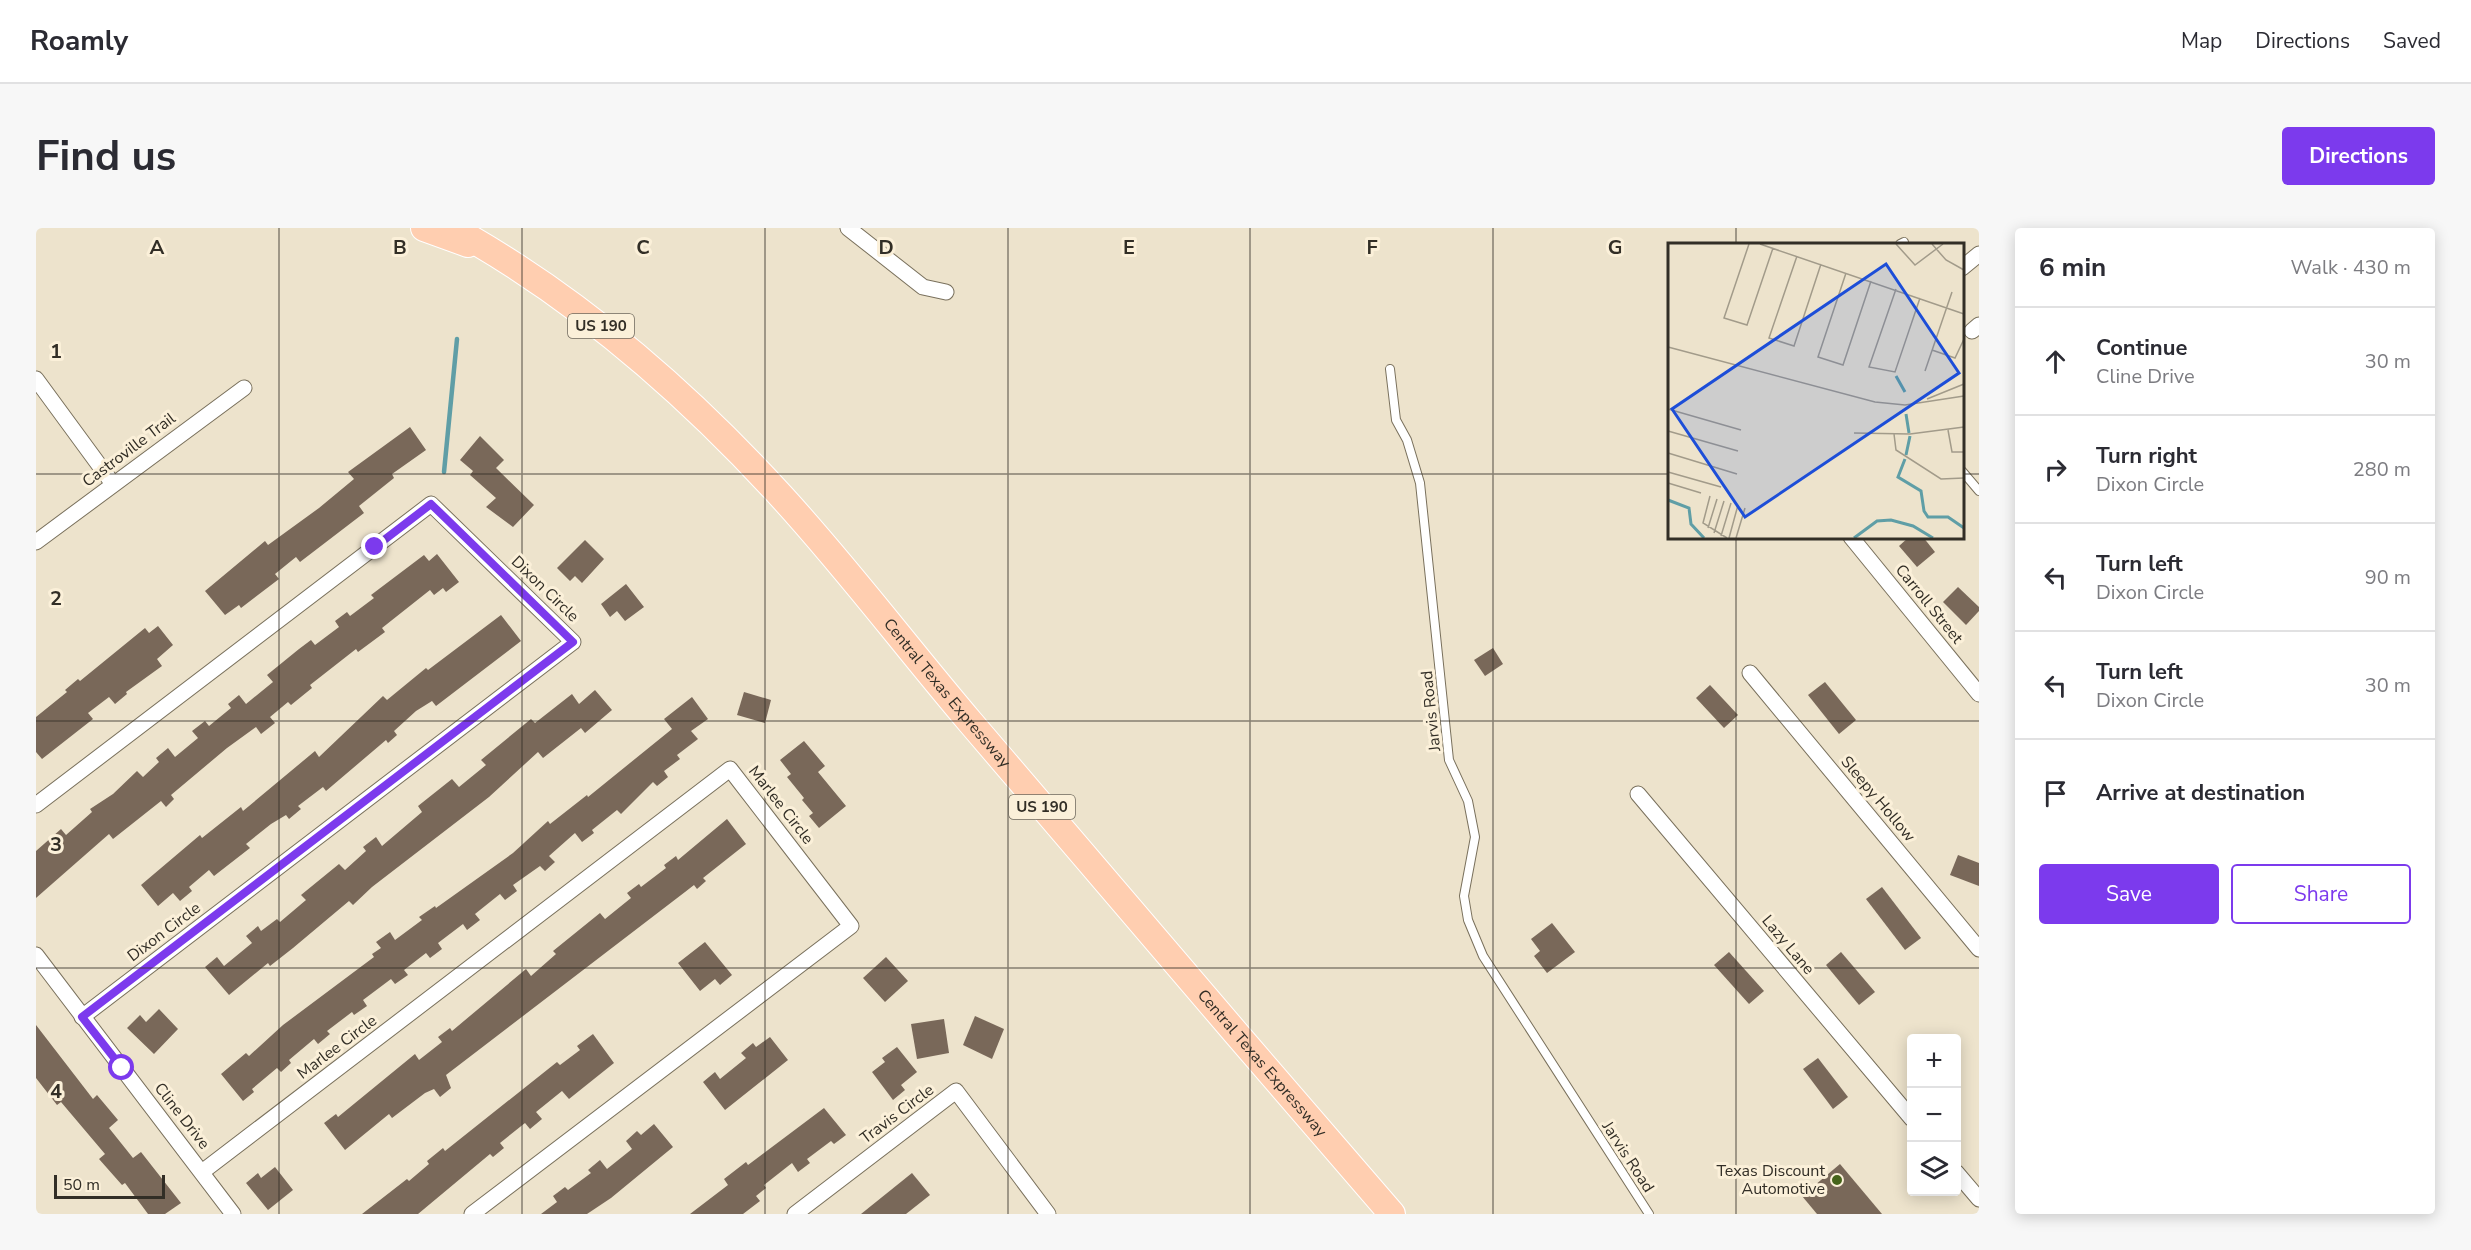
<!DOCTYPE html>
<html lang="en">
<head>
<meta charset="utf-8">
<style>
	:root { --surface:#fff; --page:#f7f7f7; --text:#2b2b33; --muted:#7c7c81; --line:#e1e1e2; --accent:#7c3aed }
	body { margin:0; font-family:"Nunito Sans",sans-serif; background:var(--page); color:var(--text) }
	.controls { position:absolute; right:18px; bottom:18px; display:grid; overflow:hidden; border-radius:6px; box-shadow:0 3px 15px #0003 }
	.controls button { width:54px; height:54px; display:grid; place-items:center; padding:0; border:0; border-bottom:2px solid var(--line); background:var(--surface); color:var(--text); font:30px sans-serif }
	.scale { position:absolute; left:18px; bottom:15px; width:111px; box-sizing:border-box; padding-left:6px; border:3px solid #322e26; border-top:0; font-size:16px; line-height:21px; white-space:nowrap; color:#322e26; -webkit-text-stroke:4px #fbf0d9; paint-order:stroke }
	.stop { position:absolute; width:18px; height:18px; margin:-14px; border:4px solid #7c3aed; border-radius:50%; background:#fff }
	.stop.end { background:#7c3aed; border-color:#fff; box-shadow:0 2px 6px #0008 }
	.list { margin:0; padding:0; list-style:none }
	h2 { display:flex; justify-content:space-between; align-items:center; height:78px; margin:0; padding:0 24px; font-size:26px }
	h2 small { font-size:20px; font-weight:400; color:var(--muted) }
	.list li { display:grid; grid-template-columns:39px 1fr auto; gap:18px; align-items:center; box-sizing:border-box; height:108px; padding:0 24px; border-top:2px solid var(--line) }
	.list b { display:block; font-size:22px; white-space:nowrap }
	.list p { margin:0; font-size:20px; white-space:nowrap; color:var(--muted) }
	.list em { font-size:20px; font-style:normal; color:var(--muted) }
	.actions { display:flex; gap:12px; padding:18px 24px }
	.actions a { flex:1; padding:14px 0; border:2px solid var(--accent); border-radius:6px; text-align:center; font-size:21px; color:var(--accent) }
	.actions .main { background:var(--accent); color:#fff }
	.icon { flex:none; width:33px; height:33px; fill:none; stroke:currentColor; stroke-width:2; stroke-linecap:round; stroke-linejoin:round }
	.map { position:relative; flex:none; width:1943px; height:986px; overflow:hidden; border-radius:6px }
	header { display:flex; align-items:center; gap:36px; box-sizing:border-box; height:84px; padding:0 30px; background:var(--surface); border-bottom:2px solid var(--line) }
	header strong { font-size:28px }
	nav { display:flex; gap:33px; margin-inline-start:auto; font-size:21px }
	.intro { display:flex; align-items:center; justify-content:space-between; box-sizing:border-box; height:144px; padding:0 36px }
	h1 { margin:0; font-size:42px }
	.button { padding:15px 27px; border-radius:6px; background:var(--accent); color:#fff; font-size:21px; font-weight:700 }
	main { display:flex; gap:36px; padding:0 36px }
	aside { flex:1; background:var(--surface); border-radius:6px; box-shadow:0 3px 15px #0003 }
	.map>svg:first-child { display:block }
</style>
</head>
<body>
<header>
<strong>Roamly</strong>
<nav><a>Map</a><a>Directions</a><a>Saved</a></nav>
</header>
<div class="intro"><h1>Find us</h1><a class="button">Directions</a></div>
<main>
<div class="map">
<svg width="1943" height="986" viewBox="0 0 1943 986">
	<rect width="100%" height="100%" fill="#ede3cc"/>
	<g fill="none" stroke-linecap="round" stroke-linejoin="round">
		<polyline stroke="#5f9ea6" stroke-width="4.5" points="408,244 421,111"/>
	</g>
	<g fill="#796859">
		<polygon points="374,199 390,222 356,246 358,250 323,278 328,285 264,334 260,329 239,346 243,351 205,380 203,377 189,387 169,363 229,313 232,317 283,280 318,251 312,244"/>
		<polygon points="444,208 468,232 460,240 498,277 477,299 450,279 460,270 434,247 437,243 424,232"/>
		<polygon points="1873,309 1887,309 1899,324 1881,339 1863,318"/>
		<polygon points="549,312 568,331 546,355 539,348 534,353 521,340"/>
		<polygon points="401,326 423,354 410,364 407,360 398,367 394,362 346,400 349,404 322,424 320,421 274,457 276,460 255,477 252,474 234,489 239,495 225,506 220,499 191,520 135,567 138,571 130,579 125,573 77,611 73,606 0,670 0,623 25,601 30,607 56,584 54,581 77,566 101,543 107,549 123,534 120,530 132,520 139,529 162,510 156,503 169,493 173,498 195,480 192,476 203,467 210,476 237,454 231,447 263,421 275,412 279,417 303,399 299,393 311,384 314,388 338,370 335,367 388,327 393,333"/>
		<polygon points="590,356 608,379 589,393 581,383 574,389 565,376"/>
		<polygon points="1922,359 1943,379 1943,383 1930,397 1907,374"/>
		<polygon points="465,387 485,413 400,478 396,473 380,483 358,503 361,507 352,515 350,512 290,563 287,559 262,578 265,581 253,591 250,587 235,596 210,616 214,620 178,648 173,642 153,659 156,663 144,673 137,665 122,678 105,657 164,607 166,610 205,579 207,583 279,523 283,529 347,468 351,472 390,440 392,442"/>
		<polygon points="122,398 137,417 121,431 126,438 90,464 91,466 79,476 73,469 52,485 57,491 6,531 0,524 0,489 31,464 29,462 42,451 44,453 109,400 113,405"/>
		<polygon points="1457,420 1467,436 1449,448 1438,432"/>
		<polygon points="1789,454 1820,492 1803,506 1772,467"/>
		<polygon points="1674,457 1702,487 1688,500 1660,470"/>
		<polygon points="559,462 576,482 549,505 545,500 507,530 502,524 453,569 336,659 317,677 313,673 257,720 234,738 232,735 193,767 169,739 181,729 188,738 216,715 210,708 222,698 225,703 241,691 244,694 270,672 265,667 303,636 309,642 330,623 327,619 340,609 346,618 386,584 382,578 416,551 423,559 450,537 445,532 495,491 499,495 536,466 543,476"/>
		<polygon points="708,464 735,472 729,495 701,487"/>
		<polygon points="656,469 672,491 655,503 662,511 641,527 644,531 628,543 632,549 621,558 617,554 585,586 581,582 556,602 558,605 546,614 539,605 513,628 519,634 509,643 504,638 477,657 481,663 469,672 464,666 439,686 444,692 431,702 427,696 402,715 406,721 394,730 390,725 368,742 372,747 359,756 355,751 327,772 331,778 318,787 316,784 291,803 294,806 282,816 278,811 253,832 255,835 245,844 241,840 216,861 218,864 207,873 185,846 210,825 213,828 247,797 338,729 336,726 345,720 340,714 354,704 359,712 386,692 383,689 399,678 400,680 477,625 512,593 514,596 551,567 552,569 636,501 628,491"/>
		<polygon points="768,513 789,538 782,544 810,578 783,600 773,588 777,585 766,572 768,570 751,549 755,546 744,532"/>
		<polygon points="691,591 710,616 667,650 670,653 661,661 658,657 649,664 410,847 415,860 404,869 398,861 389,865 356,890 353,886 309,922 288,895 300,886 302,889 379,826 383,832 406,814 402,809 414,800 416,803 490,741 495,748 520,726 517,723 564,685 569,691 595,670 591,665 603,656 605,659 630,640 628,637 640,628 642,632"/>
		<polygon points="1922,627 1943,635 1943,658 1914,647"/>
		<polygon points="1846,659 1885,710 1869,722 1830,671"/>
		<polygon points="1516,695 1539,724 1511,745 1498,728 1504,723 1495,711"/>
		<polygon points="669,714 696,747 684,757 679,751 664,763 642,735"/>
		<polygon points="1693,724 1728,763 1713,776 1678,737"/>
		<polygon points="1805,724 1839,764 1823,777 1790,737"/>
		<polygon points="850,729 872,753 849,774 827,750"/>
		<polygon points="123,781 142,801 118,826 91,800 104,787 110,794"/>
		<polygon points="939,788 968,801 956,831 927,817"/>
		<polygon points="908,791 913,825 881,831 875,796"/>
		<polygon points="0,797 57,871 61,867 82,892 73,900 97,930 105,924 145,975 129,986 112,986 89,955 86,957 63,931 69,926 25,874 21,877 0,850"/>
		<polygon points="557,806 578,835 533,871 526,863 500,884 506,891 494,901 489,895 464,915 468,920 457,929 454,926 382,986 326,986 371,951 373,953 393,936 391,933 407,920 409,923 521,834 524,837 544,822 541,818"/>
		<polygon points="734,809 752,832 689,882 667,854 679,844 684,851 710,830 705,825 717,815 720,819"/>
		<polygon points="861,819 881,844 865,857 869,862 857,872 836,844 849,834 846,830"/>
		<polygon points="1782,830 1812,869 1797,881 1767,841"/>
		<polygon points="788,880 810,907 798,916 795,913 771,931 774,935 762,944 756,935 728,957 730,960 720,968 724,973 707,986 654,986 692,957 688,951 710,934 712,937"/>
		<polygon points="618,896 637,919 575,970 551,986 505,986 521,974 517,968 529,959 532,962 555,945 552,942 564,932 571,941 596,921 590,913 601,903 605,907"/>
		<polygon points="1804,936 1846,986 1781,986 1766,968"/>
		<polygon points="239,939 257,962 232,982 210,955 222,945 225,950"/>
		<polygon points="876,945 894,967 870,986 825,986"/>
	</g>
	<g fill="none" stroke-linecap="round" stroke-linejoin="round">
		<defs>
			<g id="service">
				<polyline points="1864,16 1868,14"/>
				<polyline points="1354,141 1360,192 1371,212 1384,255 1413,532 1432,573 1439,609 1428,668 1432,692 1447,728 1613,986"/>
				<polyline points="1926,243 1943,263"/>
			</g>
			<g id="minor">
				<polyline points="812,0 887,59 910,64"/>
				<polyline points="1926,40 1943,26"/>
				<polyline points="1936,103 1943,97"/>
				<polyline points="0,151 77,256"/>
				<polyline points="1815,309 1943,466"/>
				<polyline points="0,314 208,160"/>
				<polyline points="1714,445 1943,721"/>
				<polyline points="1602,566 1876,891"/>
				<polyline points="0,577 395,276 537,414 46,789"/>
				<polyline points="0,727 197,986"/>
				<polyline points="166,944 694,541 815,698 436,986"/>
				<polyline points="1920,944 1943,971"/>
				<polyline points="759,986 920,863 1012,986"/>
			</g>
			<g id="trunk">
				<polyline points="388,0 432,16"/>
				<path id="s1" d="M416,0C541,69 649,163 745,268C812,341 871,420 935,495C1074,659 1215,823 1356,986"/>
			</g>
		</defs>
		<use href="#service" stroke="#79705c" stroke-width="10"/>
		<use href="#minor" stroke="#79705c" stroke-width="17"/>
		<use href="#trunk" stroke="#fff" stroke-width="28"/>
		<use href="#service" stroke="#fff" stroke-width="8"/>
		<use href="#minor" stroke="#fff" stroke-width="15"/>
		<use href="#trunk" stroke="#ffceb0" stroke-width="26"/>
	</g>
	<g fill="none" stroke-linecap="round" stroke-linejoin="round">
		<polyline stroke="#7c3aed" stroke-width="8" points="86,840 46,789 537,414 395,276 339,319"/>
	</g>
	<path fill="none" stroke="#322e26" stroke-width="1.5" stroke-opacity="0.55" d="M243,0V986M486,0V986M729,0V986M972,0V986M1214,0V986M1457,0V986M1700,0V16M0,246H1634M1926,246H1943M1700,309V986M0,493H1943M0,740H1943"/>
	<circle fill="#45641a" stroke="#fbf0d9" stroke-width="2" cx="1801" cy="952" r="6"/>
	<g text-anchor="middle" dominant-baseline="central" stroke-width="6" stroke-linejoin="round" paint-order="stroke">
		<g fill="#fbf0d9" stroke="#6e685c" stroke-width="1.5">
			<rect x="532" y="86" width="66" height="24" rx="4.5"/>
			<rect x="973" y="567" width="66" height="24" rx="4.5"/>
		</g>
		<g font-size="15" font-weight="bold" fill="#322e26">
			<text x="565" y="98">US 190</text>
			<text x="1006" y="579">US 190</text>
		</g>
		<g font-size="16" fill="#322e26" stroke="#fbf0d9">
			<text transform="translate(93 222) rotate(-37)">Castroville Trail</text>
			<text transform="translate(509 361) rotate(44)">Dixon Circle</text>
			<text transform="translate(1893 376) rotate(51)">Carroll Street</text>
			<text stroke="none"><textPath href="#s1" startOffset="684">Central Texas Expressway</textPath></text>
			<text transform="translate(1395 483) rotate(-96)">Jarvis Road</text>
			<text transform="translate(1842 571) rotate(50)">Sleepy Hollow</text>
			<text transform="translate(745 577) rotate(52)">Marlee Circle</text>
			<text transform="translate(128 704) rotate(-37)">Dixon Circle</text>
			<text transform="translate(1752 717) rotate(50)">Lazy Lane</text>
			<text transform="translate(301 819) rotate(-37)">Marlee Circle</text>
			<text stroke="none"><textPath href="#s1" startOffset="1170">Central Texas Expressway</textPath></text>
			<text transform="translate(861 886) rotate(-37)">Travis Circle</text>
			<text transform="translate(146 888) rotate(52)">Cline Drive</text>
			<text transform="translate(1592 929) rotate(57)">Jarvis Road</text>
		</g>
		<g font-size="16" fill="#322e26" stroke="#fbf0d9" text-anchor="end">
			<text x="1789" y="943">Texas Discount<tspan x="1789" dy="18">Automotive</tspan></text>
		</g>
	</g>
	<g transform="translate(1632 15)">
		<rect width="296" height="296" fill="#ede3cc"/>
		<path fill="none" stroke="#5f9ea6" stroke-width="3" d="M228,133L237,149M238,171L241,190M238,212L242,193M237,216L230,234L253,248L256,268L260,274H280L296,285M0,257L21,265L23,281L36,295M186,295L209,278L223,277L245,283L265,295"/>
		<path fill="none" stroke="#a29b8a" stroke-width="1.5" d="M81,1L56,75L79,82L105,5M92,1L296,71M228,1L247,22L275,1M264,1L278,17L296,27M129,13L101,95L126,103L153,21M178,30L150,114L175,122L203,38M228,46L201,124L227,129L252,55M0,104L207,159L237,162L296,153M264,107L287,115L296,96M257,128L284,49M259,156L296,141M0,166L73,187M280,187L284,209H296M0,188L70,208M186,190L242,191L296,184M226,191L228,207L273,236L296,235M0,210L69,231M0,229L53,244M0,240L33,250M42,253L35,280L59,295M40,285L49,256M46,290L56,258M53,293L63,260M61,295L70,262M68,295L77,265"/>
		<path fill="#1d4ed8" fill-opacity="0.15" stroke="#1d4ed8" stroke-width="3" d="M218,21L291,130L77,274L4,166Z"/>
		<rect width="296" height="296" fill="none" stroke="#322e26" stroke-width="3"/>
	</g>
	<g font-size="20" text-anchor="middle" font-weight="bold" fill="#322e26" stroke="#fbf0d9" stroke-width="6" stroke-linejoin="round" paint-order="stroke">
		<text x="121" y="26">A</text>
		<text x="364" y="26">B</text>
		<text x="607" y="26">C</text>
		<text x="850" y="26">D</text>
		<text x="1093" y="26">E</text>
		<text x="1336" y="26">F</text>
		<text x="1579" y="26">G</text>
		<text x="20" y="130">1</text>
		<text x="20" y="377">2</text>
		<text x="20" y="623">3</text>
		<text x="20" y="870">4</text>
	</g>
</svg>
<div class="controls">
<button>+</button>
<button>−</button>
<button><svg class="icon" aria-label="layers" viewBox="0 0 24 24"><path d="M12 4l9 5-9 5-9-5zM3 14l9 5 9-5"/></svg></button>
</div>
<div class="scale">50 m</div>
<div class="stop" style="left:86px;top:840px"></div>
<div class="stop end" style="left:339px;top:319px"></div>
</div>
<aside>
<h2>6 min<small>Walk · 430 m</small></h2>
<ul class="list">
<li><svg class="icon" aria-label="ahead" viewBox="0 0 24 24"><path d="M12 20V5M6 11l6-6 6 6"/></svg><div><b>Continue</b><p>Cline Drive</p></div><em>30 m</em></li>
<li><svg class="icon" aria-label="right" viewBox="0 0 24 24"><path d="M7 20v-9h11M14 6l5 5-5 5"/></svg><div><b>Turn right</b><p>Dixon Circle</p></div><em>280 m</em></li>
<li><svg class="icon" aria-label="left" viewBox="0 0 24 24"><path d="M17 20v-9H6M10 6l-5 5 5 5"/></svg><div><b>Turn left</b><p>Dixon Circle</p></div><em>90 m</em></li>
<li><svg class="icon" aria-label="left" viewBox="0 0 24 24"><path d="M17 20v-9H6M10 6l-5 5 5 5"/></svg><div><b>Turn left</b><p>Dixon Circle</p></div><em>30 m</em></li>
<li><svg class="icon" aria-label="arrive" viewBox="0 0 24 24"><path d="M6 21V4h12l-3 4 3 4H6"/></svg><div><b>Arrive at destination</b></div></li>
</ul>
<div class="actions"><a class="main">Save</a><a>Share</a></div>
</aside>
</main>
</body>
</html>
